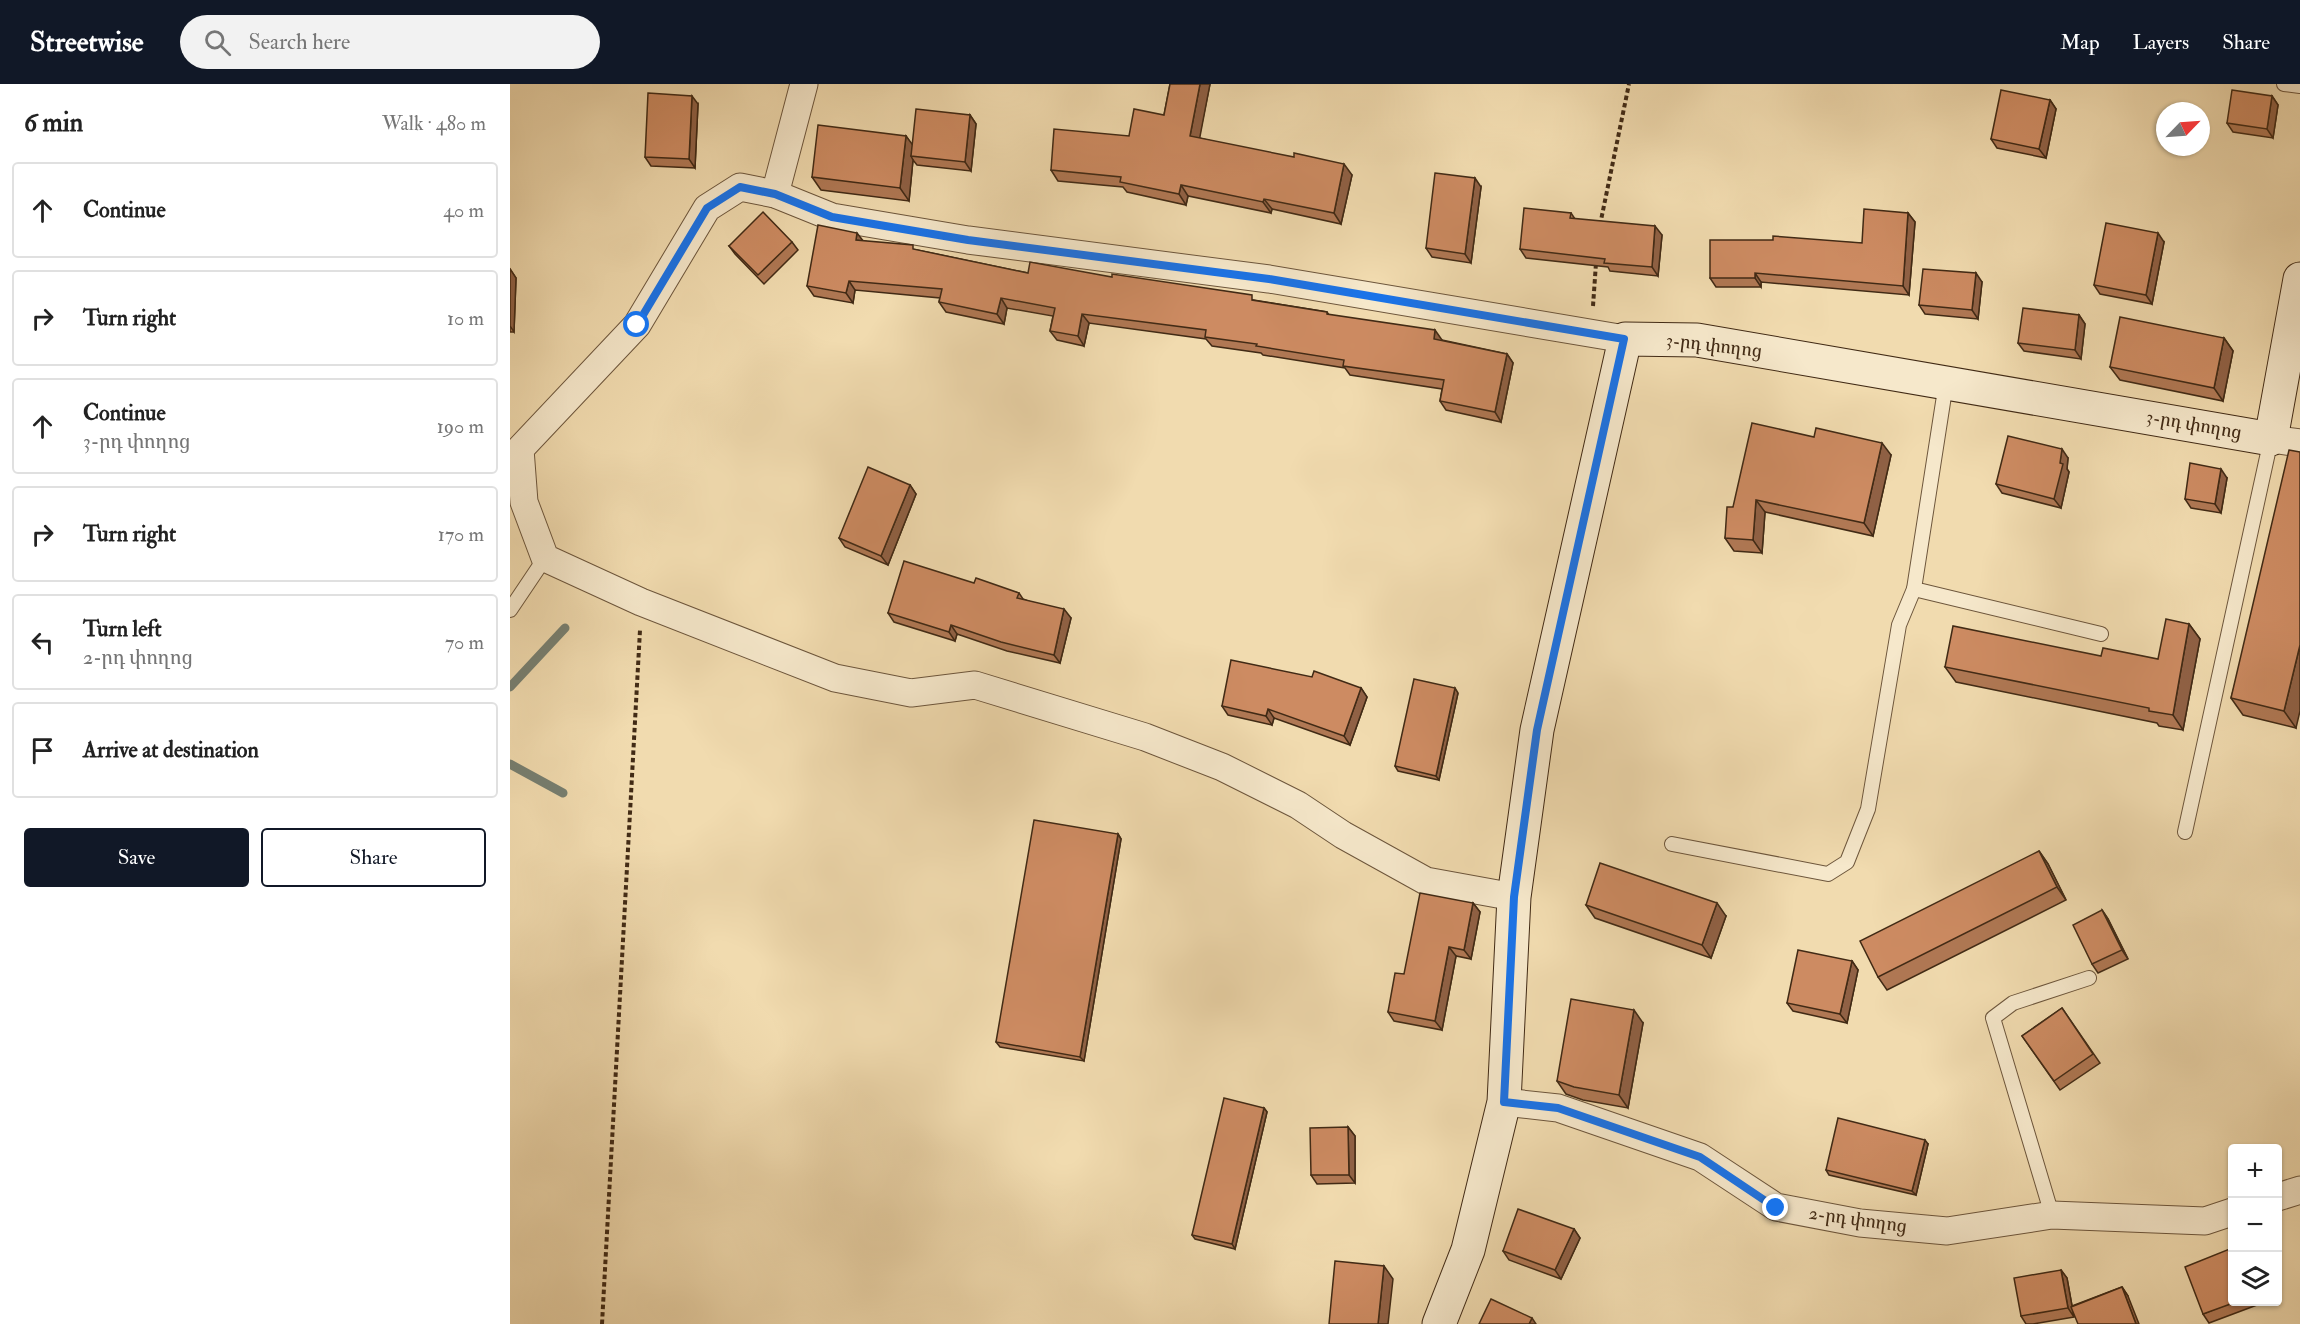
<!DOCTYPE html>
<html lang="en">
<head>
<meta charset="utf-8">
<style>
	:root { --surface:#fff; --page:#f2f2f2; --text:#222; --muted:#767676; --line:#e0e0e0; --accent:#111827 }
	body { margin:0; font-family:"IM FELL Double Pica","Noto Serif Armenian",serif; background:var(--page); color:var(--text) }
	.controls { position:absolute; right:18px; bottom:18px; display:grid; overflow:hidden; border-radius:6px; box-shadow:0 2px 4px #0004 }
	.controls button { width:54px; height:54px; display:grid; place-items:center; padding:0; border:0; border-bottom:2px solid var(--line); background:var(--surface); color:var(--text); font:30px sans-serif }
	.compass { position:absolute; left:1646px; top:18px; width:54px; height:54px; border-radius:50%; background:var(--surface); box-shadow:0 2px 4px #0004; rotate:65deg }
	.stop { position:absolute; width:18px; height:18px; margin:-14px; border:4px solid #1a73e8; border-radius:50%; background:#fff }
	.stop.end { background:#1a73e8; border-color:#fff; box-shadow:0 2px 6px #0008 }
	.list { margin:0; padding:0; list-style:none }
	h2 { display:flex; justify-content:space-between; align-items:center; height:78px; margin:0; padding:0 24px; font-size:26px }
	h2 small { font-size:20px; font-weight:400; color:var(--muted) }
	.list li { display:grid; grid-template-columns:39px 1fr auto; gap:18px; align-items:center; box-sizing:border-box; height:96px; margin:0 12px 12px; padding:0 12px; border:2px solid var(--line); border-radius:6px }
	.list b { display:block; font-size:22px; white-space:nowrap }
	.list p { margin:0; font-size:20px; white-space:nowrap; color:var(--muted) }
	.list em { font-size:20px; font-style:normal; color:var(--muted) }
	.actions { display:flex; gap:12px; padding:18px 24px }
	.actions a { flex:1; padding:14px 0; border:2px solid var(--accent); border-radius:6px; text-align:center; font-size:21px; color:var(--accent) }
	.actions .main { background:var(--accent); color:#fff }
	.icon { flex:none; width:33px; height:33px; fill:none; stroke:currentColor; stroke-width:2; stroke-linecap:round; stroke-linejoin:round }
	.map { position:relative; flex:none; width:1790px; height:1240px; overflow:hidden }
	header { display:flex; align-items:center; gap:36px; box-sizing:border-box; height:84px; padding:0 30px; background:var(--accent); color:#fff }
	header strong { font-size:28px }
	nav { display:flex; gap:33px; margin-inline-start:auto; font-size:21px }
	.search { width:420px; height:54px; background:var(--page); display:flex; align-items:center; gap:15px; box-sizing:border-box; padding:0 21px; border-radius:33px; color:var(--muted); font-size:22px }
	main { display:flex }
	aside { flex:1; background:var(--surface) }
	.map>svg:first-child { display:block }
</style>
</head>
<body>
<header>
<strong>Streetwise</strong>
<div class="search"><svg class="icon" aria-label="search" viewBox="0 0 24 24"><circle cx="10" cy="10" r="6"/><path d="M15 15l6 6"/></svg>Search here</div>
<nav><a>Map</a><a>Layers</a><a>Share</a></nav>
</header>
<main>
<aside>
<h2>6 min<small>Walk · 480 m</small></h2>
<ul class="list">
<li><svg class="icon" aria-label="ahead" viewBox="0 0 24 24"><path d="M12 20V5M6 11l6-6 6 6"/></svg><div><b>Continue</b></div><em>40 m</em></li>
<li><svg class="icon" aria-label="right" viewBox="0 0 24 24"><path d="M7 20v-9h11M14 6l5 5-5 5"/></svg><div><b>Turn right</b></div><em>10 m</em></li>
<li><svg class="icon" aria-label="ahead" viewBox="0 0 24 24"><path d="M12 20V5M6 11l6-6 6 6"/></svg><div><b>Continue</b><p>3-րդ փողոց</p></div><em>190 m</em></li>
<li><svg class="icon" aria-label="right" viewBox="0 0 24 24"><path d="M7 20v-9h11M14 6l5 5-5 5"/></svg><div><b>Turn right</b></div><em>170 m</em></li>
<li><svg class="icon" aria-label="left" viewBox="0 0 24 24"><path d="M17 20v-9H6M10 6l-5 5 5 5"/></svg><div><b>Turn left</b><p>2-րդ փողոց</p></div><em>70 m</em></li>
<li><svg class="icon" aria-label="arrive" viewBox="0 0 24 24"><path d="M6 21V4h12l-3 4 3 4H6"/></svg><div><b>Arrive at destination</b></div></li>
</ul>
<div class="actions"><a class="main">Save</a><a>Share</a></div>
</aside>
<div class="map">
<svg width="1790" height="1240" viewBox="0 0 1790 1240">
	<rect width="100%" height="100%" fill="#f1dbaf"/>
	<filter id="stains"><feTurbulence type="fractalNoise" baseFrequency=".00333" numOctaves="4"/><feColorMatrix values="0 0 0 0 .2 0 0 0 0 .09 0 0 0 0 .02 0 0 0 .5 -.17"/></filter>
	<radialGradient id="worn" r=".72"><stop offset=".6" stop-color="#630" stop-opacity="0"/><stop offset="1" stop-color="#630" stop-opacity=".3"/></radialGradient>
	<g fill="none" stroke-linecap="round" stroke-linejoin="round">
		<g stroke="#778072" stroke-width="9">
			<polyline points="0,603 55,544"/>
			<polyline points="0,680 53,709"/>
		</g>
		<defs>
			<g id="lane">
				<polyline points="1774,0 1790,2"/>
				<polyline points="1436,299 1404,505 1591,550"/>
				<polyline points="0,526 35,474"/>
				<polyline points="1675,748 1761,355"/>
				<polyline points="1162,760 1318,790 1337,778 1358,725 1389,541 1404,505"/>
				<polyline points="1542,1131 1483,934 1503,919 1579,894"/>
			</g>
			<g id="street">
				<polyline points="265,110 294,0"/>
				<polyline points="1761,355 1790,359"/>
				<polyline points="1004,813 916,797 833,751 788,721 712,683 635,653 465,601 401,609 325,594 131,518 35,474 14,418 10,365 127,241 197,124 230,103 265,110 322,133 458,156 759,195 1115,255"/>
				<polyline points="994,1018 1048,1024 1190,1073 1266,1123 1350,1139 1437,1147 1542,1131 1695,1137 1722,1128"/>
				<polyline points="1768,1113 1790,1106"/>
			</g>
			<polyline id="secondary" points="929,1240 958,1166 994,1018 1004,813 1027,646 1115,255 1187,256 1761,355 1790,195"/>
		</defs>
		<use href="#lane" stroke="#6d563c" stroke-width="16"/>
		<use href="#street" stroke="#6d563c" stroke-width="29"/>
		<use href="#secondary" stroke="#412a15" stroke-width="35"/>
		<g stroke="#412a15" stroke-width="4" stroke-dasharray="4.5 3" stroke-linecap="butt">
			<polyline points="1090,141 1119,0"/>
			<polyline points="1083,222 1086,179"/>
			<polyline points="92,1240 130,546"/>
		</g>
		<use href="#lane" stroke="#f6e8cb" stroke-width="14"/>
		<use href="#street" stroke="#f6e8cb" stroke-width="27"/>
		<use href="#secondary" stroke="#f6e8cb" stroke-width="33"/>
	</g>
	<g fill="#b07854" stroke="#412a15" stroke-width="1.5">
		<polygon points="660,0 700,0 689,54 842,91 831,140 762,125 761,129 678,112 676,121 617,108 613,103 548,97 541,86 619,52 654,31"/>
		<polygon points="1762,12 1768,21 1763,54 1723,48 1717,39"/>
		<polygon points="1540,16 1546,25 1536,74 1487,64 1481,55"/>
		<polygon points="188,20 185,84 141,82 135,73"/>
		<polygon points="460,31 466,40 461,87 407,81 403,76 399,117 311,106 302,93 396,52 402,61"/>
		<polygon points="971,103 961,179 922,173 916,164"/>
		<polygon points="1061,129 1065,135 1152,151 1148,192 1100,187 1098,183 1016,174 1010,165"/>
		<polygon points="1398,129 1405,138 1399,211 1251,198 1251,203 1206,203 1200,194 1263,156 1352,159"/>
		<polygon points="353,157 407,166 518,189 602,193 817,228 819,231 932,256 997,270 1003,279 991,338 936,326 930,317 932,305 840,291 835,284 753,271 751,269 702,262 696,255 579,239 574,262 547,256 540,247 543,232 497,224 494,240 436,228 429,218 430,214 345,206 343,219 304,212 297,202"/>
		<polygon points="282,158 288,166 254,200 225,170 219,162"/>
		<polygon points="1654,158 1642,220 1590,210 1584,201"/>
		<polygon points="0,185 6,194 4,248 0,248"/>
		<polygon points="1472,198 1468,235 1415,230 1409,221"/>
		<polygon points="1569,231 1575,240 1571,275 1514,267 1508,259"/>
		<polygon points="1714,254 1723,267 1713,317 1610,296 1600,283"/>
		<polygon points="1790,368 1786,644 1733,631 1721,614"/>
		<polygon points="1381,371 1363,452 1255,428 1252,469 1224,467 1215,454 1223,423"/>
		<polygon points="1558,374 1557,385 1559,388 1551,424 1492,409 1486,400"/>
		<polygon points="1717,394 1711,429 1681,424 1675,415"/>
		<polygon points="400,401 406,410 378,481 335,463 329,454"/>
		<polygon points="464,499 509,509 513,515 561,534 550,579 497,567 447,550 445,557 384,538 378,529"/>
		<polygon points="1679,540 1690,555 1673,646 1649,642 1647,639 1446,598 1435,583 1591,572 1648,575"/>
		<polygon points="851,604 857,613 840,661 764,634 762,641 718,631 712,622"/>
		<polygon points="948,609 929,696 888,687 885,682"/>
		<polygon points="608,750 611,755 574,977 490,963 486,958"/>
		<polygon points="1529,767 1538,780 1556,816 1377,906 1368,893"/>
		<polygon points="963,819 970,828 961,875 946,872 932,946 884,937 878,928 894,890"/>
		<polygon points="1076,821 1216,832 1201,874 1085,834"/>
		<polygon points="1592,826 1598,835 1618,875 1588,889 1582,880"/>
		<polygon points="1342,877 1348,886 1337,939 1283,927 1277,919"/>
		<polygon points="1552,924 1590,979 1550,1006 1512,952"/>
		<polygon points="1133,939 1118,1024 1073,1016 1056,1010 1047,997"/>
		<polygon points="754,1024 757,1028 725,1165 685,1155 682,1151"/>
		<polygon points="838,1043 845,1052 845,1099 807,1100 801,1091"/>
		<polygon points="1418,1060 1406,1111 1319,1091 1316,1086"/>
		<polygon points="1064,1145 1070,1154 1051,1195 999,1176 993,1167"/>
		<polygon points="1551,1186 1557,1194 1562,1222 1612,1203 1618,1212 1564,1233 1523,1240 1516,1240 1511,1232"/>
		<polygon points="1722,1218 1755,1218 1699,1239 1693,1230"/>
	</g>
	<g fill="#906145" stroke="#412a15" stroke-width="1.5">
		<polygon points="690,0 700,0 688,63 680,52"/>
		<polygon points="182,12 188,20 185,84 179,75"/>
		<polygon points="1762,12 1768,21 1763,54 1757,45"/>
		<polygon points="1540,16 1546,25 1536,74 1529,65"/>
		<polygon points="460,31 466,40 461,87 455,78"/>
		<polygon points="396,52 405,64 401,72 403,76 399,117 390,104"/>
		<polygon points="834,80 842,91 831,140 824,129"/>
		<polygon points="965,94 971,103 961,179 955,170"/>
		<polygon points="671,101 678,112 676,121 669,110"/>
		<polygon points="754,115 762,125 761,129 753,118"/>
		<polygon points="1398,129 1405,138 1399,211 1393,202"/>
		<polygon points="1145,142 1152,151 1148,192 1142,183"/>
		<polygon points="347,149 354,158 346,156"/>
		<polygon points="1648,149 1654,158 1642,220 1636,211"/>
		<polygon points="0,185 6,194 4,248 0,242"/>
		<polygon points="1245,189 1251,198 1251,203 1245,194"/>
		<polygon points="1466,189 1472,198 1468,235 1462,226"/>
		<polygon points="339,197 345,206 343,219 336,209"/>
		<polygon points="491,214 497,224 494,240 487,230"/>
		<polygon points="572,230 579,239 574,262 568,252"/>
		<polygon points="1569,231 1575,240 1571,275 1565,266"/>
		<polygon points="925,246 932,256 931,264 924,255"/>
		<polygon points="1714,254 1723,267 1713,317 1704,304"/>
		<polygon points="997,270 1003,279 991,338 985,328"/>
		<polygon points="1372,359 1381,371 1363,452 1354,439"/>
		<polygon points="1552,365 1558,374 1557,385 1559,388 1551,424 1544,415"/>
		<polygon points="1711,385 1717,394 1711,429 1705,420"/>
		<polygon points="400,401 406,410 378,481 371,472"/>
		<polygon points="1246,416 1255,428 1252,469 1243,456"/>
		<polygon points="554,525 561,534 550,579 544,571"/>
		<polygon points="1679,540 1690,555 1673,646 1663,631"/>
		<polygon points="441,541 447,550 445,557 439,548"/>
		<polygon points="1790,561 1790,627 1786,644 1774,627"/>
		<polygon points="851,604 857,613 840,661 834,652"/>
		<polygon points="945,604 948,609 929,696 926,692"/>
		<polygon points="758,625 764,634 762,641 756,632"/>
		<polygon points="608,750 611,755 574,977 570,973"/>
		<polygon points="1529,767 1538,780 1556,816 1547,803"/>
		<polygon points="963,819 970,828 961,875 954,866"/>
		<polygon points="1207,819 1216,832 1201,874 1192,861"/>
		<polygon points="1592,826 1598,835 1618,875 1612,866"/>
		<polygon points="939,863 946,872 932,946 925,937"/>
		<polygon points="1342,877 1348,886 1337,939 1330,930"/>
		<polygon points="1124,926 1133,939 1118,1024 1109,1011"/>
		<polygon points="754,1024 757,1028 725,1165 722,1160"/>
		<polygon points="838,1043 845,1052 845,1099 839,1091"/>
		<polygon points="1415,1056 1418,1060 1406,1111 1402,1107"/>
		<polygon points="1064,1145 1070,1154 1051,1195 1045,1186"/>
		<polygon points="874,1182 883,1195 878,1240 868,1240"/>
		<polygon points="1551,1186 1557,1194 1564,1233 1558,1224"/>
		<polygon points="1612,1203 1618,1212 1629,1240 1626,1240"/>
		<polygon points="1022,1234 1026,1240 1019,1240"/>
	</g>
	<g fill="#cd8b62" stroke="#412a15" stroke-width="1.5">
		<polygon points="660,0 690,0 680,52 784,73 784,69 834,80 824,129 754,115 753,118 671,101 669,110 610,98 611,93 541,86 544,45 619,52 624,25 654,31"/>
		<polygon points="1491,6 1540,16 1529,65 1481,55"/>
		<polygon points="1722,6 1762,12 1757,45 1717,39"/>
		<polygon points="138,9 182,12 179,75 135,73"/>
		<polygon points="406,25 460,31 455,78 401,72"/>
		<polygon points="308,41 396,52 390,104 302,93"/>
		<polygon points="925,89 965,94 955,170 916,164"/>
		<polygon points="1014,124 1061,129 1060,134 1145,142 1142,183 1094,179 1095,175 1010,165"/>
		<polygon points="1354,125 1398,129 1393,202 1245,189 1245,194 1200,194 1200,156 1263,156 1263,152 1352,159"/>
		<polygon points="253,128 282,158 248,191 219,162"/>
		<polygon points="1596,139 1648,149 1636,211 1584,201"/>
		<polygon points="308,141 347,149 346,156 403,161 403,165 518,189 520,178 602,193 602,190 742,211 742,216 817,228 817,230 925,246 924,255 997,270 985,328 930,317 934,296 833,282 834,276 746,262 747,260 695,253 696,246 572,230 568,252 540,247 545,224 491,214 487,230 429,218 432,205 339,197 336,209 297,202"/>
		<polygon points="1413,185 1466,189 1462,226 1409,221"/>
		<polygon points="1513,224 1569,231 1565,266 1508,259"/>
		<polygon points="1610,233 1714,254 1704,304 1600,283"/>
		<polygon points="1242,339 1304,353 1306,344 1372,359 1354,439 1246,416 1243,456 1215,454 1217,423 1223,423"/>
		<polygon points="1498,352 1552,365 1550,379 1553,380 1544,415 1486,400"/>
		<polygon points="1779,366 1790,368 1790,561 1774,627 1721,614"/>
		<polygon points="1680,379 1711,385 1705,420 1675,415"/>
		<polygon points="358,383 400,401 371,472 329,454"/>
		<polygon points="394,477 464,499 466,494 509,509 507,514 554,525 544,571 491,558 441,541 439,548 378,529"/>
		<polygon points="1656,535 1679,540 1663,631 1639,627 1639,624 1435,583 1443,542 1591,572 1593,564 1648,575"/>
		<polygon points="721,576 802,593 804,587 851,604 834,652 758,625 756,632 712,622"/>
		<polygon points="904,595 945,604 926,692 885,682"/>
		<polygon points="524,736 608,750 570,973 486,958"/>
		<polygon points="1529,767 1547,803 1368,893 1350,857"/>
		<polygon points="1090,779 1207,819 1192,861 1076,821"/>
		<polygon points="910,809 963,819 954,866 939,863 925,937 878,928 885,889 894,890"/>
		<polygon points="1592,826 1612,866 1582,880 1563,841"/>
		<polygon points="1288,866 1342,877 1330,930 1277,919"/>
		<polygon points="1061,915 1124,926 1109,1011 1064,1003 1047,997"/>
		<polygon points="1552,924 1583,970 1544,997 1512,952"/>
		<polygon points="714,1014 754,1024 722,1160 682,1151"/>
		<polygon points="1328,1034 1415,1056 1402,1107 1316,1086"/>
		<polygon points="838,1043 839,1091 801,1091 800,1044"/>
		<polygon points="1008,1125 1064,1145 1045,1186 993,1167"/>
		<polygon points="1722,1164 1722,1218 1726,1218 1693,1230 1675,1183"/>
		<polygon points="825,1177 874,1182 868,1240 819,1240"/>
		<polygon points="1551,1186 1558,1224 1511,1232 1504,1194"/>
		<polygon points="1612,1203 1626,1240 1568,1240 1561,1223"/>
		<polygon points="981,1215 1022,1234 1019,1240 969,1240"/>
	</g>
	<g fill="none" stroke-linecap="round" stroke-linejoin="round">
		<polyline stroke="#1a73e8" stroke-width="8" points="127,241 197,124 230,103 265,110 322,133 458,156 759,195 1114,255 1027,646 1004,813 994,1018 1048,1024 1190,1073 1266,1124"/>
	</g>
	<g text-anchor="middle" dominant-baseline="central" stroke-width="4.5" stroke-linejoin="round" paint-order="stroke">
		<g font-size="18" fill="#412a15" stroke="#f6e8cb">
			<text transform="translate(1204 262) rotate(7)">3-րդ փողոց</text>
			<text transform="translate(1684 341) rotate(10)">3-րդ փողոց</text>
			<text transform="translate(1348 1136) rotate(8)">2-րդ փողոց</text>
		</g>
	</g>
	<rect width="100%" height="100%" filter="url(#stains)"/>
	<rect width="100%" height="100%" fill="url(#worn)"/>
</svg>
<div class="controls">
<button>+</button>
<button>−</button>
<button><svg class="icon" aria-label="layers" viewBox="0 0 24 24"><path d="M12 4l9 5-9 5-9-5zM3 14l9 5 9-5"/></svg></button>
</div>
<svg class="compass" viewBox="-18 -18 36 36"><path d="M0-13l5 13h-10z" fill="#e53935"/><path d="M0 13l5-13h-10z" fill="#767676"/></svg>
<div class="stop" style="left:127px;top:241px"></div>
<div class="stop end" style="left:1266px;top:1124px"></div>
</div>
</main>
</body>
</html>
